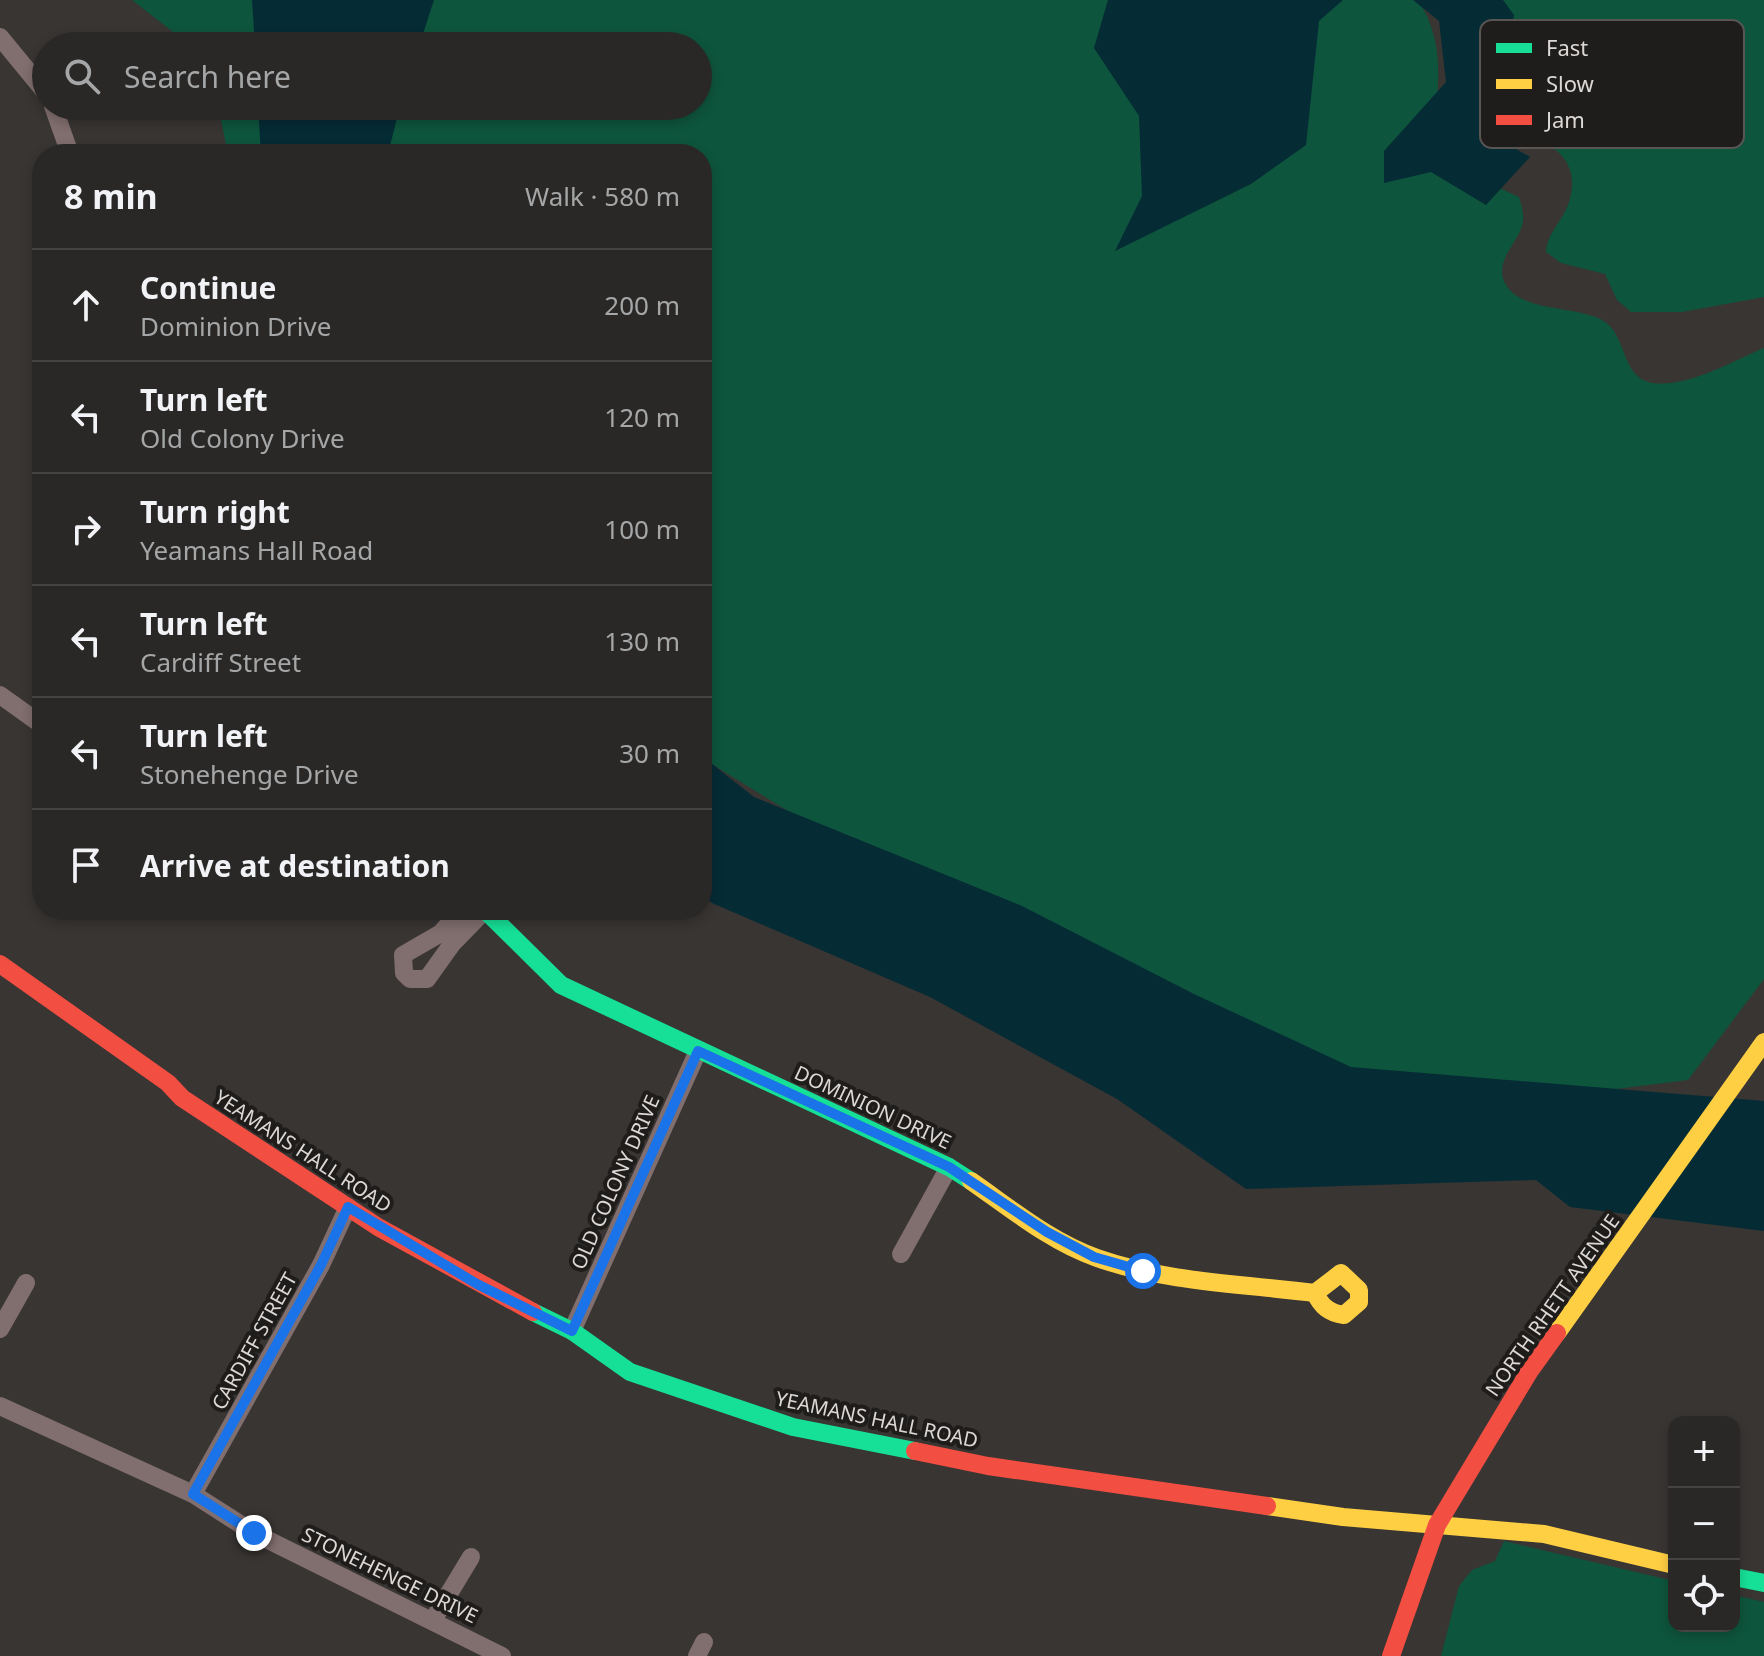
<!DOCTYPE html>
<html lang="en">
<head>
<meta charset="utf-8">
<style>
	:root { --surface:#2a2826; --page:#32302e; --text:#f1f3f6; --muted:#a5a6a7; --line:#464443 }
	body { margin:0; font-family:"Noto Sans",sans-serif; background:var(--page); color:var(--text) }
	.controls { position:absolute; right:24px; bottom:24px; display:grid; overflow:hidden; border-radius:16px; box-shadow:0 4px 12px #0003 }
	.controls button { width:72px; height:72px; display:grid; place-items:center; padding:0; border:0; border-bottom:2px solid var(--line); background:var(--surface); color:var(--text); font:40px sans-serif }
	.stop { position:absolute; width:24px; height:24px; margin:-18px; border:6px solid #1a73e8; border-radius:50%; background:#fff }
	.stop.end { background:#1a73e8; border-color:#fff; box-shadow:0 2px 8px #0008 }
	.list { margin:0; padding:0; list-style:none }
	h2 { display:flex; justify-content:space-between; align-items:center; height:104px; margin:0; padding:0 32px; font-size:34px }
	h2 small { font-size:26px; font-weight:400; color:var(--muted) }
	.list li { display:grid; grid-template-columns:52px 1fr auto; gap:24px; align-items:center; box-sizing:border-box; height:112px; padding:0 32px; border-top:2px solid var(--line) }
	.list b { display:block; font-size:30px; white-space:nowrap }
	.list p { margin:0; font-size:26px; white-space:nowrap; color:var(--muted) }
	.list em { font-size:26px; font-style:normal; color:var(--muted) }
	.icon { flex:none; width:44px; height:44px; fill:none; stroke:currentColor; stroke-width:2; stroke-linecap:round; stroke-linejoin:round }
	.map { position:relative; flex:none; width:1764px; height:1656px; overflow:hidden }
	.search { position:absolute; background:var(--surface); box-shadow:0 4px 12px #0003; left:32px; top:32px; width:680px; height:88px; display:flex; align-items:center; gap:20px; box-sizing:border-box; padding:0 28px; border-radius:44px; color:var(--muted); font-size:30px }
	.panel { position:absolute; background:var(--surface); box-shadow:0 4px 12px #0003; left:32px; top:144px; width:680px; height:776px; border-radius:32px }
	.map>svg:first-child { display:block }
</style>
</head>
<body>
<div class="map">
<svg width="1764" height="1656" viewBox="0 0 1764 1656">
	<rect width="100%" height="100%" fill="#383533"/>
	<g fill="#0e553d">
		<polygon points="132,0 265,0 257,46 191,46"/>
		<path d="M391,0H1418C1450,49 1436,101 1430,156L1519,197C1521,204 1524,213 1523,221C1521,240 1497,257 1503,278C1513,313 1576,305 1602,320C1628,334 1620,378 1653,383C1687,388 1733,361 1764,348V979L1688,1080L1592,1092L1365,1093L1023,908L788,811L702,758V154H373L375,106H698V46H382Z"/>
		<path d="M1490,0H1764V297L1682,312H1631L1617,300L1605,274L1561,263L1546,252C1547,233 1563,221 1569,202C1587,144 1522,131 1480,123Z"/>
		<polygon points="218,106 263,106 278,154 228,154"/>
		<polygon points="1504,1541 1674,1581 1674,1626 1734,1626 1734,1595 1764,1602 1764,1656 1441,1656 1459,1586 1472,1570 1495,1561"/>
	</g>
	<g fill="#052b35">
		<polygon points="252,0 434,0 419,46 255,46"/>
		<polygon points="1108,0 1343,0 1319,21 1306,145 1251,184 1115,251 1142,196 1139,116 1094,48"/>
		<polygon points="1413,0 1503,0 1514,15 1505,67 1483,130 1530,157 1486,205 1431,172 1384,183 1384,151 1446,82 1439,21"/>
		<polygon points="258,106 400,106 388,154 261,154"/>
		<polygon points="702,756 754,797 1020,905 1194,994 1351,1067 1764,1101 1764,1231 1570,1207 1536,1180 1246,1189 1117,1099 930,997 712,903 702,894"/>
	</g>
	<g fill="none" stroke-linecap="round" stroke-linejoin="round">
		<g stroke="#816e6e" stroke-width="18">
			<polyline points="0,37 46,93"/>
			<polyline points="53,106 70,154"/>
			<polyline points="0,695 42,725"/>
			<polyline points="461,910 441,933 403,955 404,973 410,979 427,979 452,944 485,910"/>
			<polyline points="901,1254 949,1167"/>
			<polyline points="0,1329 26,1283"/>
			<polyline points="572,1331 698,1051"/>
			<polyline points="0,1406 193,1494 254,1533 502,1656"/>
			<polyline points="193,1494 321,1265 348,1207"/>
			<polyline points="433,1620 471,1557"/>
			<polyline points="697,1656 704,1642"/>
		</g>
		<g stroke="#16e098" stroke-width="18">
			<polyline points="485,910 561,985 949,1167 971,1181"/>
			<polyline points="533,1312 572,1331 630,1372 793,1427 915,1451"/>
			<polyline points="1734,1577 1764,1583"/>
		</g>
		<g stroke="#ffcf43" stroke-width="18">
			<path d="M971,1181C1010,1208 1051,1242 1097,1258C1165,1282 1243,1284 1315,1293C1321,1306 1329,1313 1344,1315L1359,1302V1290L1341,1273L1315,1293"/>
			<polyline points="1557,1333 1764,1042"/>
			<polyline points="1267,1506 1343,1517 1544,1534 1674,1565"/>
		</g>
		<g stroke="#f24e42" stroke-width="18">
			<polyline points="0,964 168,1083 182,1098 378,1227 533,1312"/>
			<polyline points="915,1451 988,1466 1267,1506"/>
			<polyline points="1391,1656 1437,1525 1529,1372 1557,1333"/>
		</g>
	</g>
	<g fill="none" stroke-linecap="round" stroke-linejoin="round">
		<polyline stroke="#1a73e8" stroke-width="10" points="254,1533 193,1494 321,1265 348,1207 477,1284 572,1331 698,1051 949,1167 1047,1232 1094,1257 1143,1271"/>
	</g>
	<g text-anchor="middle" dominant-baseline="central" stroke-width="8" stroke-linejoin="round" paint-order="stroke">
		<g font-size="20" fill="#dcd8d6" stroke="#1f1d1b">
			<text transform="translate(873 1107) rotate(25)">DOMINION DRIVE</text>
			<text transform="translate(303 1151) rotate(33)">YEAMANS HALL ROAD</text>
			<text transform="translate(615 1182) rotate(-66)">OLD COLONY DRIVE</text>
			<text transform="translate(1552 1305) rotate(-55)">NORTH RHETT AVENUE</text>
			<text transform="translate(254 1341) rotate(-61)">CARDIFF STREET</text>
			<text transform="translate(877 1419) rotate(12)">YEAMANS HALL ROAD</text>
			<text transform="translate(390 1575) rotate(26)">STONEHENGE DRIVE</text>
		</g>
	</g>
	<rect x="1480" y="20" width="264" height="128" rx="12" fill="#1f1d1b" stroke="#585553" stroke-width="2"/>
	<rect x="1496" y="43" width="36" height="10" fill="#16e098"/>
	<rect x="1496" y="79" width="36" height="10" fill="#ffcf43"/>
	<rect x="1496" y="115" width="36" height="10" fill="#f24e42"/>
	<g font-size="22" fill="#dcd8d6">
		<text x="1546" y="56">Fast</text>
		<text x="1546" y="92">Slow</text>
		<text x="1546" y="128">Jam</text>
	</g>
</svg>
<div class="controls">
<button>+</button>
<button>−</button>
<button><svg class="icon" aria-label="locate" viewBox="0 0 24 24"><circle cx="12" cy="12" r="6"/><path d="M12 2v4M12 18v4M2 12h4M18 12h4"/></svg></button>
</div>
<div class="stop" style="left:1143px;top:1271px"></div>
<div class="stop end" style="left:254px;top:1533px"></div>
<div class="search"><svg class="icon" aria-label="search" viewBox="0 0 24 24"><circle cx="10" cy="10" r="6"/><path d="M15 15l6 6"/></svg>Search here</div>
<section class="panel">
<h2>8 min<small>Walk · 580 m</small></h2>
<ul class="list">
<li><svg class="icon" aria-label="ahead" viewBox="0 0 24 24"><path d="M12 20V5M6 11l6-6 6 6"/></svg><div><b>Continue</b><p>Dominion Drive</p></div><em>200 m</em></li>
<li><svg class="icon" aria-label="left" viewBox="0 0 24 24"><path d="M17 20v-9H6M10 6l-5 5 5 5"/></svg><div><b>Turn left</b><p>Old Colony Drive</p></div><em>120 m</em></li>
<li><svg class="icon" aria-label="right" viewBox="0 0 24 24"><path d="M7 20v-9h11M14 6l5 5-5 5"/></svg><div><b>Turn right</b><p>Yeamans Hall Road</p></div><em>100 m</em></li>
<li><svg class="icon" aria-label="left" viewBox="0 0 24 24"><path d="M17 20v-9H6M10 6l-5 5 5 5"/></svg><div><b>Turn left</b><p>Cardiff Street</p></div><em>130 m</em></li>
<li><svg class="icon" aria-label="left" viewBox="0 0 24 24"><path d="M17 20v-9H6M10 6l-5 5 5 5"/></svg><div><b>Turn left</b><p>Stonehenge Drive</p></div><em>30 m</em></li>
<li><svg class="icon" aria-label="arrive" viewBox="0 0 24 24"><path d="M6 21V4h12l-3 4 3 4H6"/></svg><div><b>Arrive at destination</b></div></li>
</ul>
</section>
</div>
</body>
</html>
